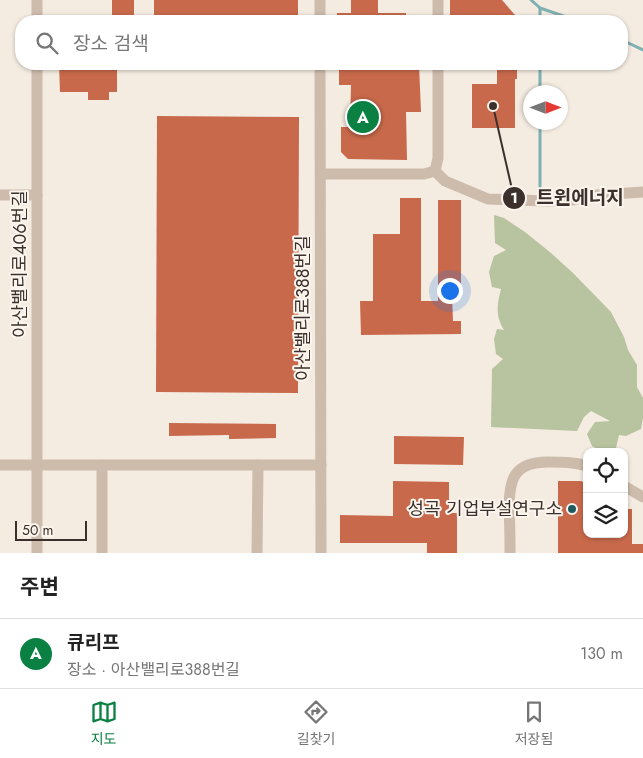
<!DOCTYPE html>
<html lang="ko">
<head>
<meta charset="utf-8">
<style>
	:root { --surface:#fff; --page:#f2f2f2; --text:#222; --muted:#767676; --line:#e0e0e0; --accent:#0b8043 }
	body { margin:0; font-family:Jost,"Noto Sans KR",sans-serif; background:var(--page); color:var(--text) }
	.controls { position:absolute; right:15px; bottom:15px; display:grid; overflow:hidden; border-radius:10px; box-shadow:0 1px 4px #0004 }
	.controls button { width:45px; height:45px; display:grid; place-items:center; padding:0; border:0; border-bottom:1px solid var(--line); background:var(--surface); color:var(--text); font:25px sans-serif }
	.compass { position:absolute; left:523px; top:85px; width:45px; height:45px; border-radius:50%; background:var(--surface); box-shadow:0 1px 4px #0004; rotate:90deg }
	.scale { position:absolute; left:15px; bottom:12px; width:72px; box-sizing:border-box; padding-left:5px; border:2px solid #3b302b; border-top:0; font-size:14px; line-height:18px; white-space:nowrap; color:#3b302b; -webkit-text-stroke:4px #fbf5ee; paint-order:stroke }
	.you { position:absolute; left:449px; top:290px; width:18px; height:18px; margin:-12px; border:4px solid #fff; border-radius:50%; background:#1a73e8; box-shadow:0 0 0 8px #1a73e833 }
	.badge { display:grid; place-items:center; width:32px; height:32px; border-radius:50%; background:var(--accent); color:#fff; font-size:16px; font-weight:700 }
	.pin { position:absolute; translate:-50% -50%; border:2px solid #fff; box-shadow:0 1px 5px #0006 }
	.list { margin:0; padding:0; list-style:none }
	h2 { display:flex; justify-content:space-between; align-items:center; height:65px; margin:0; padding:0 20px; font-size:21px }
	h2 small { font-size:16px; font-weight:400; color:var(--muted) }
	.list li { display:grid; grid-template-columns:32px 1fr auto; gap:15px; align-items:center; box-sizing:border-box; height:70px; padding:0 20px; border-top:1px solid var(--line) }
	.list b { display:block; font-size:19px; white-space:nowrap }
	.list p { margin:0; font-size:16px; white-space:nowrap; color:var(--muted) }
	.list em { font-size:16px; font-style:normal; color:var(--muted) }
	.icon { flex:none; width:28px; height:28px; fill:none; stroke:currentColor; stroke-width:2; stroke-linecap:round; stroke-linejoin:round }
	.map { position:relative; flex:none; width:643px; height:553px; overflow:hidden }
	.search { position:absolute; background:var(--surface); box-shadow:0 1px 4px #0004; left:15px; right:15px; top:15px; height:55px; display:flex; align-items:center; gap:12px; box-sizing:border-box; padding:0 18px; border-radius:20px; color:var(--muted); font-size:19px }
	.sheet { height:135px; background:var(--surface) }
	nav { display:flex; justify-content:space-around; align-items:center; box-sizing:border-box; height:70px; border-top:1px solid var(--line); background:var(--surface); font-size:14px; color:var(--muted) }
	nav a { display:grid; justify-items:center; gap:2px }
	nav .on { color:var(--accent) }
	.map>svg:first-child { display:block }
</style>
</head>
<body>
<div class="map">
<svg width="643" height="553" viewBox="0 0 643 553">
	<rect width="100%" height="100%" fill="#f4ebe1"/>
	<path fill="#b8c4a0" d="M494,215L504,218L525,232L551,253L573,273L611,312L624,337L628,350L637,365V387L643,398V418L641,429L626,436L619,435L616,448L603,452L592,446L587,434L595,422L610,421L591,411L584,417L577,431L491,427L492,369L503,359L496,354L494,339L497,329L504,330C495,315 497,305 501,289L492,287L489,272L494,256L506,250L495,243Z"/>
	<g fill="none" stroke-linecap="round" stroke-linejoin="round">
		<g stroke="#7fb0b2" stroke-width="3">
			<polyline points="531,0 540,8 578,21"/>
			<polyline points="540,21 540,8"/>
			<polyline points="622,40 643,50"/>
			<polyline points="540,92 540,64"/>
			<polyline points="540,196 540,122"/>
		</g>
	</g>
	<g fill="#c8694b">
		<rect x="112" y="0" width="22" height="21"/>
		<rect x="154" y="0" width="144" height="21"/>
		<polygon points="351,0 378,0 378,13 406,13 406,21 337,21 337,13 351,13"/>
		<polygon points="450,0 502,0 515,15 515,21 450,21"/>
		<polygon points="59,64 117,64 117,92 109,92 109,100 88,100 88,92 60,92"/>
		<polygon points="339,64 419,64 421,112 406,112 407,160 348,159 341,152 341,127 350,127 351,85 339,85"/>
		<polygon points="497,64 517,64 517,79 515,79 515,128 472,128 472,84 497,84"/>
		<polygon points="157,116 299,117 298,393 156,392"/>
		<polygon points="400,198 421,198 421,301 438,301 438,200 461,200 461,296 452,296 453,321 461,321 461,334 361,335 360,301 373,301 373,234 400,234"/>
		<polygon points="169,423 276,424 276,438 229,439 229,435 169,436"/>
		<polygon points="394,436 464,437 463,465 394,464"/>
		<polygon points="393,481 449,482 449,513 457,513 457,553 427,553 427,543 340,543 340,515 393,516"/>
		<polygon points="558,481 581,481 587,484 587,534 624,534 624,509 632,509 632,544 643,544 643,553 558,553"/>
	</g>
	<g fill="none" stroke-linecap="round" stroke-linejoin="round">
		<g stroke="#cdbbac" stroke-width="11">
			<polyline points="320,0 320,21"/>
			<polyline points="438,0 438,21"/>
			<polyline points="37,21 37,0"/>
			<polyline points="320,64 321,553"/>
			<polyline points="435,171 445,181 488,199 548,201 572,200 597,195 643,192"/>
			<polyline points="321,174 424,174 435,171 438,158 438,64"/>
			<polyline points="0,195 37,195"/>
			<polyline points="0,465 321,465"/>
			<polyline points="624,486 643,497"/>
			<polyline points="37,553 37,64"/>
			<polyline points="102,553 102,465"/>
			<polyline points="257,553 258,465"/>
			<path d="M510,553C510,539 510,524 509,510C509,480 513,462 548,462C562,462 574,462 587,466"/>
		</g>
	</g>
	<circle fill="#1f5a5e" stroke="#fbf5ee" stroke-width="2" cx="572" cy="509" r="5"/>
	<g text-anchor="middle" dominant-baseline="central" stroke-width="4" stroke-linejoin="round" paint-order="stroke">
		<g font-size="18" fill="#3b302b" stroke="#fbf5ee">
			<text transform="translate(20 264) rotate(-90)">아산밸리로406번길</text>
			<text transform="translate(303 308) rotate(-90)">아산밸리로388번길</text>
		</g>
		<g font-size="18" fill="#3b302b" stroke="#fbf5ee" text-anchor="end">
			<text x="562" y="509">성곡 기업부설연구소</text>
		</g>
	</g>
	<path fill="none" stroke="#3b302b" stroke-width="2" d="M493 106L514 198"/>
	<g fill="#3b302b" stroke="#fbf5ee" stroke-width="2">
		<circle cx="493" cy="106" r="5"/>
		<circle cx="514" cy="198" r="12"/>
	</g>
	<g font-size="15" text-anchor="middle" font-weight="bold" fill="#fff">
		<text x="514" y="203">1</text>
	</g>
	<g font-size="19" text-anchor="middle" font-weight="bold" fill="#3b302b" stroke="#fbf5ee" stroke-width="4" stroke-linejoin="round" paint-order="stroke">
		<text x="580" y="204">트윈에너지</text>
	</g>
</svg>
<div class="controls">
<button><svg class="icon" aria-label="locate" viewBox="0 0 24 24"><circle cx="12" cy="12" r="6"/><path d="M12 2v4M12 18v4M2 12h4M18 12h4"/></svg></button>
<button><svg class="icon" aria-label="layers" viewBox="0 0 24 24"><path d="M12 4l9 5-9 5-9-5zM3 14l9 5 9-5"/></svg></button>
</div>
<svg class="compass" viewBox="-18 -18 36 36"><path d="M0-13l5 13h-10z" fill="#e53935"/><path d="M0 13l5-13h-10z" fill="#767676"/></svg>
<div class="scale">50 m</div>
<div class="you"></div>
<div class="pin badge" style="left:363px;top:117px">A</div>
<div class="search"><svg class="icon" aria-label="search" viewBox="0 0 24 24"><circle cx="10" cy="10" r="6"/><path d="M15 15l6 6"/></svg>장소 검색</div>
</div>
<section class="sheet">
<h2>주변<small></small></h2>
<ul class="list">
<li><span class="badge">A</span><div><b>큐리프</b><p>장소 · 아산밸리로388번길</p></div><em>130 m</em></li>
</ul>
</section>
<nav>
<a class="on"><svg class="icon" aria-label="map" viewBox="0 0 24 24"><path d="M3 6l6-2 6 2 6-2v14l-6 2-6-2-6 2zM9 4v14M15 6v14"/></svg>지도</a>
<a><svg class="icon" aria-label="directions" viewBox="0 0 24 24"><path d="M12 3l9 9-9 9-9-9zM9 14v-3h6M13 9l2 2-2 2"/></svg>길찾기</a>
<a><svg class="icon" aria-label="saved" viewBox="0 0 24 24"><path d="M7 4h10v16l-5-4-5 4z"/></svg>저장됨</a>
</nav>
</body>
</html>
